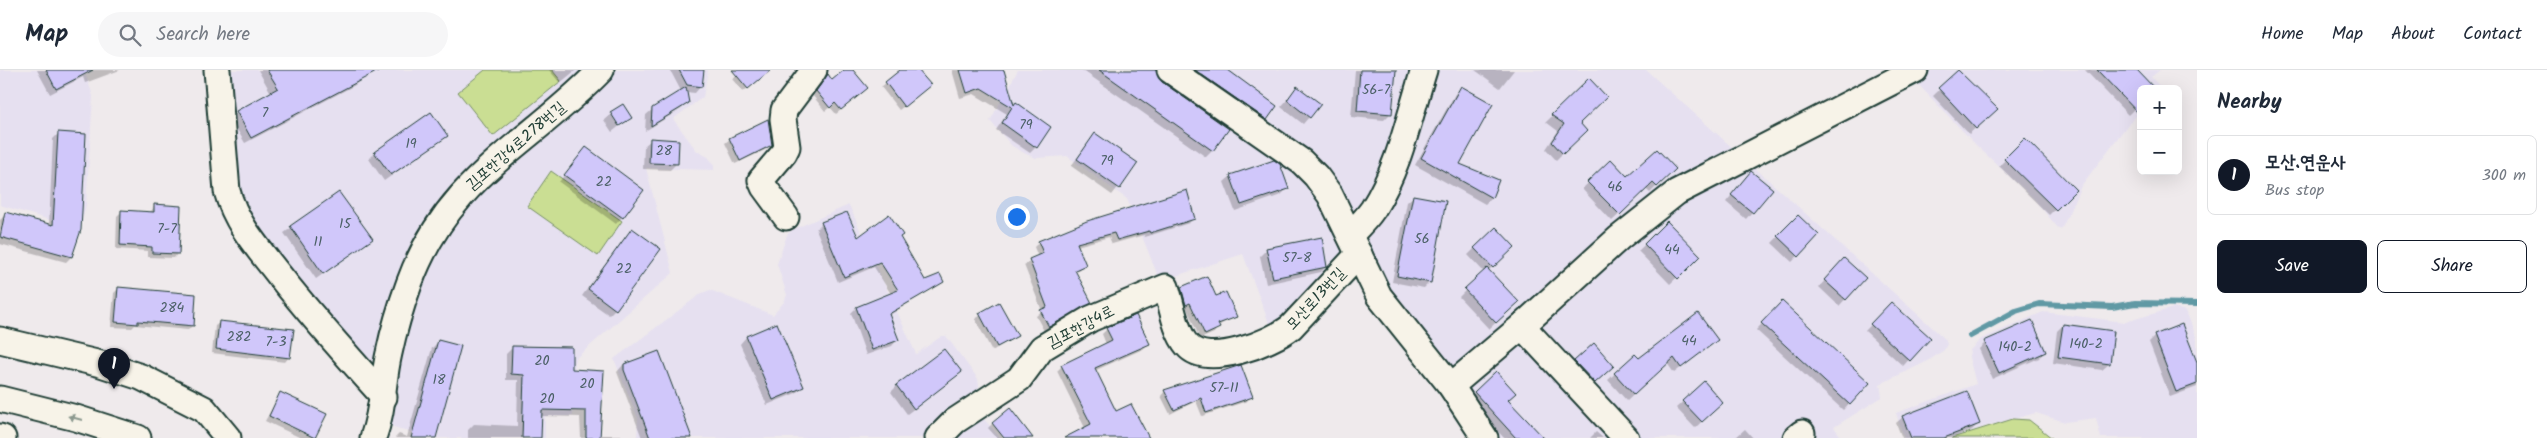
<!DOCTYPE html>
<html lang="en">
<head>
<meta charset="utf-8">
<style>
	:root { --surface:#fff; --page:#f6f6f7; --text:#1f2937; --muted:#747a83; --line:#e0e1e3; --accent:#111827 }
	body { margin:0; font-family:Kalam,"Poor Story",sans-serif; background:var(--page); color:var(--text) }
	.controls { position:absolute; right:15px; top:15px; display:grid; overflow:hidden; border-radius:8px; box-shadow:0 5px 20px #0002 }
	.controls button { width:45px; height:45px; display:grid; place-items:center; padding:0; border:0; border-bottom:1px solid var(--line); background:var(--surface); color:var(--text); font:25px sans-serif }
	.you { position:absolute; left:1016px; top:146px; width:18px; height:18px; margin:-12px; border:4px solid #fff; border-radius:50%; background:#1a73e8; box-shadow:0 0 0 8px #1a73e833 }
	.badge { display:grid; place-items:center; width:32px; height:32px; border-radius:50%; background:var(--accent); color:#fff; font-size:16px; font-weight:700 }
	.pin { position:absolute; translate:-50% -41px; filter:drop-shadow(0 1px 2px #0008) }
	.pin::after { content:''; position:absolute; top:26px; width:18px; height:15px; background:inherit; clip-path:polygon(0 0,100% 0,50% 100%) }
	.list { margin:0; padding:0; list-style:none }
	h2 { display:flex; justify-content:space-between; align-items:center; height:65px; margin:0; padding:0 20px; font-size:21px }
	h2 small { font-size:16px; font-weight:400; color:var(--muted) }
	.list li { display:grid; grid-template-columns:32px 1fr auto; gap:15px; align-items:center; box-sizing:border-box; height:80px; margin:0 10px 10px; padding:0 10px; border:1px solid var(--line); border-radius:8px }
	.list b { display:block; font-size:19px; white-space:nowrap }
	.list p { margin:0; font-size:16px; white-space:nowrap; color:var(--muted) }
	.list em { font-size:16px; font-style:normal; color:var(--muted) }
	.actions { display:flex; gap:10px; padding:15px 20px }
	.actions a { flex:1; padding:11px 0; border:1px solid var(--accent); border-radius:8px; text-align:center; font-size:18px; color:var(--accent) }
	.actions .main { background:var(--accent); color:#fff }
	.icon { flex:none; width:28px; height:28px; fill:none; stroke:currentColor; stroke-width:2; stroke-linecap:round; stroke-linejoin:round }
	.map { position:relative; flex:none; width:2197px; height:368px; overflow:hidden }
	header { display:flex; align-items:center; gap:30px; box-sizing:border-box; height:70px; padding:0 25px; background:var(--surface); border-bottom:1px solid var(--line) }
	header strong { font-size:24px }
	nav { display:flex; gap:28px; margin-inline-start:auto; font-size:18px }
	.search { width:350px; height:45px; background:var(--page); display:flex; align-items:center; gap:12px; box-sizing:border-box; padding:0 18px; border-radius:28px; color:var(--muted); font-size:19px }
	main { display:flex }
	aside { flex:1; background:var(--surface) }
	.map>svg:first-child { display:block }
</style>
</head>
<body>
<header>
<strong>Map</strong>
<div class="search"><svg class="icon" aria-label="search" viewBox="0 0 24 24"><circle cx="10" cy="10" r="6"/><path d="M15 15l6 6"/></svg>Search here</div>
<nav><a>Home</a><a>Map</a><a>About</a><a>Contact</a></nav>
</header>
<main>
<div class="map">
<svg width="2197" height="368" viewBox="0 0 2197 368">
	<rect width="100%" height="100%" fill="#efeaec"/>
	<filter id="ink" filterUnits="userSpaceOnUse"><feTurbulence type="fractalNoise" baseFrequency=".02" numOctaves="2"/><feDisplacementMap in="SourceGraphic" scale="10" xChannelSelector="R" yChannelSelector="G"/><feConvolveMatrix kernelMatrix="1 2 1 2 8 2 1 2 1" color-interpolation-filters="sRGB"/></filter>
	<g filter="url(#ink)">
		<g fill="#e6e0f0">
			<polygon points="0,0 84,0 93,26 86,135 80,159 0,135"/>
			<polygon points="228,0 593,0 479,98 374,297 323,241 240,136"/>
			<polygon points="607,0 708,0 703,27 673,49 697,81 708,87 714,94 714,100 646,98 673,203 575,289 573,346 545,346 545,368 429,368 388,355 394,305 408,249 442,161"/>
			<polygon points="1018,0 1161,0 1300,98 1353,183 1272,261 1243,184 1160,211 1127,129 1067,86 1036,88 1026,84 1012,76 990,51"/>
			<polygon points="1180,0 1646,0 1945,269 1947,274 1944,280 1928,291 1880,314 1882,327 1834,357 1842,368 1495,368 1386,219 1344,134"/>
			<polygon points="1932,0 2160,0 2151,7 2162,19 2141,19 2141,41 2129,53 2081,116 2062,158 2059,159 2033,128 1977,76 1915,11"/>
			<polygon points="849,135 916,284 942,266 946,266 978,309 979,316 976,323 928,368 637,368 638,348 614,289 702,223 710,220 773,245 784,232 787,225 777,194 787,165 792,160"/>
			<polygon points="2173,238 2186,241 2197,269 2197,368 2101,368 2096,348 2065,352 2036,343 1990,355 1952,368 1904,368 1896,343 1976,314 1969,287 1970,280 1981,269 2043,242 2125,252"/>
			<polygon points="979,343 1000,368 948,368"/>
		</g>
		<g fill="#cade93" stroke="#748e64">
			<polygon points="485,0 552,0 561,11 493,66 458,22"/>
			<polygon points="551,101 622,151 598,186 527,136"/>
			<polygon points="2013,349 2029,350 2052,368 1952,368"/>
		</g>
		<g fill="#0003">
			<polygon points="37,0 120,0 85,13 83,7 50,24"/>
			<polygon points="258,0 357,0 361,9 355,15 245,73 230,48 237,42 271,23"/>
			<polygon points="549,0 576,0 560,13"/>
			<polygon points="670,0 703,0 701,16 695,23 686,22 688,33 681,39 645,61 646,45 653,39 681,21"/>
			<polygon points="742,0 769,0 743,22 732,9"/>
			<polygon points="846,0 852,0 862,23 836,44 830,37 825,41 813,26 827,6 832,12"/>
			<polygon points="902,0 917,0 925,20 899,40 881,17"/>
			<polygon points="952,0 1003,0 1013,37 1036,77 1030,83 996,60 1007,44 974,24 960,28"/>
			<polygon points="1082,0 1155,0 1156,6 1212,81 1206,87"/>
			<polygon points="1180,0 1226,0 1266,49 1260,56"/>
			<polygon points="1355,0 1394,0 1391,43 1384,50 1351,47"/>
			<polygon points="1475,0 1514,0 1500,18"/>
			<polygon points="2085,0 2135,0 2141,19 2141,32 2128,45"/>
			<polygon points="1959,1 1996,39 1969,64 1933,26"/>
			<polygon points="1589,10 1578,53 1585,61 1556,90 1546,79 1558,61 1546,52"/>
			<polygon points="1297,18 1309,47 1303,54 1281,37"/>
			<polygon points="1461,18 1458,94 1498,111 1491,128 1485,134 1415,95 1455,24"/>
			<polygon points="622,35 631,47 612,62 604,50"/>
			<polygon points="59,63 71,187 66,192 0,174 0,150 6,144 49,155 53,69"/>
			<polygon points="1095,64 1137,93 1112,125 1071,96"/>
			<polygon points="447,65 384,111 369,89 375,83"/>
			<polygon points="730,69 770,75 765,80 735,94 725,73"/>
			<polygon points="651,70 676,94 670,100 643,99 644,76"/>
			<polygon points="2025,70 2074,120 2049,145 1999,96"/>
			<polygon points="586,78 622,147 616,154 559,112"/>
			<polygon points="1611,91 1627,107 1674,99 1650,123 1646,119 1612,151 1582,119"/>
			<polygon points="1231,106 1287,119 1281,125 1235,141 1224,112"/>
			<polygon points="1745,109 1771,119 1746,149 1726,132"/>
			<polygon points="339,124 372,169 316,209 284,163"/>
			<polygon points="1414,126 1430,212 1424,218 1392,212 1407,132"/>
			<polygon points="155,135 178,183 174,188 148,187 148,181 116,179 117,146 122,141 150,143"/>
			<polygon points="1798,146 1818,165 1792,192 1772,173"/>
			<polygon points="1194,148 1189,153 1145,167 1144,165 1112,174 1109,167 1077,176 1085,195 1075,202 1091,232 1044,261 1036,246 1042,241 1024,195 1038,187 1034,177 1039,172"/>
			<polygon points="822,153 857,168 899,168 925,211 942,212 888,246 897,270 892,276 866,285 851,243 856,238 891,224 874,197 838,212 816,159"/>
			<polygon points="1667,153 1699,186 1670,214 1638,181"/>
			<polygon points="626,166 615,239 609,245 582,226"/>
			<polygon points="1321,168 1327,195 1321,202 1266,214 1260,186 1267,179"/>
			<polygon points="1475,178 1507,184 1488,201 1511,238 1489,259 1459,227 1484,202 1468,185"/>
			<polygon points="1838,196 1865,208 1839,236 1819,217"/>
			<polygon points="1182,218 1215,227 1235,246 1218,256 1214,263 1200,269 1186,236 1181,238 1177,222"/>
			<polygon points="118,219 193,255 188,260 135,255 132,258 111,257 114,223"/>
			<polygon points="1782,233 1868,313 1843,340 1756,260"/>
			<polygon points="999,234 1016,266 992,281 975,249"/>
			<polygon points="1891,234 1929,268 1903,296 1865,261"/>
			<polygon points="220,252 289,287 285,292 212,283 215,256"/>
			<polygon points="776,255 803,316 796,323 767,335 740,274 746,267"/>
			<polygon points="2063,255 2113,262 2109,294 2102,300 2053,293 2057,261"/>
			<polygon points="1107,259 1148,274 1143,279 1094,301 1115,343 1147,368 1081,368 1085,358 1057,301 1062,296 1106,274 1102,264"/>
			<polygon points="2155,266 2197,295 2197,317 2170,327 2149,272"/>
			<polygon points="1717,270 1674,303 1667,293 1627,331 1608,310 1635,285 1639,290"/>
			<polygon points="438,272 434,368 395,368 399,364 407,367 432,278"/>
			<polygon points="1985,273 2045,281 2039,288 1992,309 1979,279"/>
			<polygon points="512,278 571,300 599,365 621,365 621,368 581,368 580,347 540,346 540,368 468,368 468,360 474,354 517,356 518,310 506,310 506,284"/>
			<polygon points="658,282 691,368 642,368 617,302 623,295"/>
			<polygon points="1575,292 1606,302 1588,319 1569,298"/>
			<polygon points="1496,303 1507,330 1542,368 1504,368 1468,329"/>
			<polygon points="954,308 907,344 891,322 897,316"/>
			<polygon points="1703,313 1715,339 1695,358 1676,338"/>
			<polygon points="1165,321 1251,326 1247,331 1202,346 1196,331 1170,344 1161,326"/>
			<polygon points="280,324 325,345 314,368 301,368 265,351"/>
			<polygon points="1903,347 1978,354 1972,360 1952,368 1902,368 1896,353"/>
			<polygon points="993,353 1032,368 997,368 988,358"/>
			<polygon points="1745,359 1753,368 1735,368"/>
			<polygon points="1596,362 1603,368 1590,368"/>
		</g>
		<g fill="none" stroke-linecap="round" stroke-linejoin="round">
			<polyline stroke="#6199a4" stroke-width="6" points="1970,266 2016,241 2039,234 2112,237 2135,233 2197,234"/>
		</g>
		<g fill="#d0c7fa" stroke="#1f3d34">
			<polygon points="46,0 93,0 56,19"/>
			<polygon points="267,0 380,0 251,68 236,41 278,18"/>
			<polygon points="679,0 704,0 702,17 687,15"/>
			<polygon points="732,0 771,0 748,19"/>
			<polygon points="844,0 853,0 868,18 841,40 835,33 830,38 816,21 828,4 832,10"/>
			<polygon points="900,0 918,0 931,15 904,37 885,12"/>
			<polygon points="960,0 1004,0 1014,35 1016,32 1051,57 1037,78 1002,53 1012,37 981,18 967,23"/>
			<polygon points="1099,0 1156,0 1162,12 1229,59 1213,81"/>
			<polygon points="1195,0 1228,0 1277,36 1267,50"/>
			<polygon points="1360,0 1396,0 1392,44 1357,41"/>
			<polygon points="1958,0 1998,39 1976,59 1938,18"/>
			<polygon points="2097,0 2137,0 2155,19 2141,19 2141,46"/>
			<polygon points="1589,8 1607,27 1580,53 1587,61 1563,84 1552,72 1564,54 1551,45"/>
			<polygon points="1297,16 1321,34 1310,48 1287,30"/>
			<polygon points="1461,16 1493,34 1460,94 1499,110 1492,128 1421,88"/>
			<polygon points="686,17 689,33 651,56 652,38"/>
			<polygon points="623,34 632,48 619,56 610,42"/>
			<polygon points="431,42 448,66 391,105 374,82"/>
			<polygon points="768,49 772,75 740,91 729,68"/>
			<polygon points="58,62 86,64 81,160 72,187 0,167 5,142 53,155"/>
			<polygon points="1095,63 1138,93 1120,119 1077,89"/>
			<polygon points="650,68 679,70 678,94 649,93"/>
			<polygon points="2025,68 2076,120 2056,140 2004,89"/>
			<polygon points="586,77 644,120 623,148 564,105"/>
			<polygon points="1657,79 1676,99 1657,117 1653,113 1620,145 1587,112 1611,89 1627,106"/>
			<polygon points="1274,90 1280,94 1289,119 1241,135 1230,105"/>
			<polygon points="1751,101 1773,119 1753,143 1731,125"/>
			<polygon points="1187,120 1195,149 1150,163 1149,161 1117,170 1114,163 1077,173 1086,195 1075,200 1092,233 1049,257 1040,240 1047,237 1029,189 1043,183 1038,171 1087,151"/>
			<polygon points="339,122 373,169 323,204 290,156"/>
			<polygon points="1413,125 1446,131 1431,213 1397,206"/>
			<polygon points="154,134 181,136 179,184 152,183 152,177 120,175 121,140 154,142"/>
			<polygon points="847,142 858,167 889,144 903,165 900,167 925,210 940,204 944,212 889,244 899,270 872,280 856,237 898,220 880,192 844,207 821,152"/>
			<polygon points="1798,145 1819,165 1799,187 1777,166"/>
			<polygon points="1667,151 1701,186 1678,209 1644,174"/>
			<polygon points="1496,157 1515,177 1493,198 1474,178"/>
			<polygon points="632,158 661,179 616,240 588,219"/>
			<polygon points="1322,167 1327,197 1273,208 1266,178"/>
			<polygon points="1844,188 1866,208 1846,230 1824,210"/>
			<polygon points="1487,198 1519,232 1496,253 1464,219"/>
			<polygon points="1207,206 1216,226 1226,222 1237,247 1218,254 1220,258 1205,265 1190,233 1186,235 1181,217"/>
			<polygon points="118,217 196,224 194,256 138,251 138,254 115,252"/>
			<polygon points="1782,231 1870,313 1850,335 1761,253"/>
			<polygon points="999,232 1018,266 997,277 979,243"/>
			<polygon points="1891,232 1931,268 1910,291 1870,254"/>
			<polygon points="1698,243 1718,270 1681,298 1674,288 1634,325 1614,303 1635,284 1639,288"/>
			<polygon points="1136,245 1150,274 1095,298 1116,341 1131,334 1149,368 1064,368 1091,354 1061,295 1112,270 1106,258"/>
			<polygon points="2032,250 2046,282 1999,303 1984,271"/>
			<polygon points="219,251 294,259 290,288 216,279"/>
			<polygon points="777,253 804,317 773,330 746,266"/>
			<polygon points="2063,254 2114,261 2110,294 2058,287"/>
			<polygon points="2182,254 2197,292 2197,314 2176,322 2154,265"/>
			<polygon points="438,270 461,276 436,368 411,368"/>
			<polygon points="1594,273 1614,296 1595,313 1574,291"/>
			<polygon points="512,276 572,277 572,299 604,301 600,368 586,368 586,341 542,340 541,368 522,368 524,305 511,304"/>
			<polygon points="944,279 962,302 914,339 896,315"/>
			<polygon points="659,281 692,368 650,368 624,300 624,294"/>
			<polygon points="1241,295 1253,327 1206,343 1201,328 1174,340 1164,320"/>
			<polygon points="1496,301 1516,323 1508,330 1544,368 1516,368 1474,322"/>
			<polygon points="1704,311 1723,333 1702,352 1682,331"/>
			<polygon points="1967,321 1980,354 1944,368 1911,368 1902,346"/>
			<polygon points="280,322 327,344 315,368 269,346"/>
			<polygon points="1010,338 1033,368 1004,368 992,353"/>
		</g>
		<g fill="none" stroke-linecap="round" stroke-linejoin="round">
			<defs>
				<g id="minor">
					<path d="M217,0L227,121C236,154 258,178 279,205C312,247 348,287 384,327"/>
					<polyline points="1170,0 1302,92 1316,106 1330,125 1379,226 1451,316 1485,368"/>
					<polyline points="786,147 764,117 761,110 784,83 787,77 783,49 784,40 814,0"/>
					<path d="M1350,165C1358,157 1367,148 1373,139C1400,96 1409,47 1424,0"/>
					<polyline points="1522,256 1619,168 1677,122 1915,0"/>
					<polyline points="0,270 101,294 141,307 204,339 228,368"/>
					<polyline points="1451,316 1522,256 1626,368"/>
					<polyline points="0,329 76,348 138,368"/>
					<polyline points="0,367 3,368"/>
					<path d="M373,368C384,337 382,313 389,283C394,259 401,236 409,214C448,106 528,76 601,0"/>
					<path d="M938,368L955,351L1019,309L1042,278L1090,249L1166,217C1172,235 1175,261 1187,275C1207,299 1272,272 1291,257L1359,184"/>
					<polyline points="1796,368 1802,363"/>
				</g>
			</defs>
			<use href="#minor" stroke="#1f3d34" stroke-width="29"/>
			<use href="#minor" stroke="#f7f3e8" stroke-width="25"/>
		</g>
		<defs><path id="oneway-solid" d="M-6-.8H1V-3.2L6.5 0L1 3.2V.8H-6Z" transform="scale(1.25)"/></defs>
		<use fill="#8b988e" href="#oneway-solid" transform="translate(75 348) rotate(-165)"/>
	</g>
	<g text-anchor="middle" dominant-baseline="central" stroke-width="4" stroke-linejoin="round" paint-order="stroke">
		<g font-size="14" fill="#4b6066">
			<text x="1376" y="20">56-7</text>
			<text x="265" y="43">7</text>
			<text x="1026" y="55">79</text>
			<text x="411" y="74">19</text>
			<text x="664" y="81">28</text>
			<text x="1107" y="91">79</text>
			<text x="604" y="112">22</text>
			<text x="1615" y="117">46</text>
			<text x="345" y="154">15</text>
			<text x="167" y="159">7-7</text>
			<text x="1422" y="169">56</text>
			<text x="318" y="172">11</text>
			<text x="1672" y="180">44</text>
			<text x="1297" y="188">57-8</text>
			<text x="624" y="199">22</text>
			<text x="172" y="238">284</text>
			<text x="239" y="267">282</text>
			<text x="1689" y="271">44</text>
			<text x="276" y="272">7-3</text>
			<text x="2086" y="274">140-2</text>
			<text x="2015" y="277">140-2</text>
			<text x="542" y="291">20</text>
			<text x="439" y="310">18</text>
			<text x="587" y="314">20</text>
			<text x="1224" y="318">57-11</text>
			<text x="547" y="329">20</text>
		</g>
		<g font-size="16" fill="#1f3d34" stroke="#f7f3e8">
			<text transform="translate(516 76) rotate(-41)">김포한강4로278번길</text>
			<text transform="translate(1316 229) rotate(-47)">모산로13번길</text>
			<text transform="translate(1081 257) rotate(-28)">김포한강4로</text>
		</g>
	</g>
</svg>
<div class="controls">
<button>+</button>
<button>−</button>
</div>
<div class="you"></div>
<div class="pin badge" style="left:114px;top:319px">1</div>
</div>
<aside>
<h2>Nearby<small></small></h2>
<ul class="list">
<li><span class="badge">1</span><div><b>모산.연운사</b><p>Bus stop</p></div><em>300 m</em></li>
</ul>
<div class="actions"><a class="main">Save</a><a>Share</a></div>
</aside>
</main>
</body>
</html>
